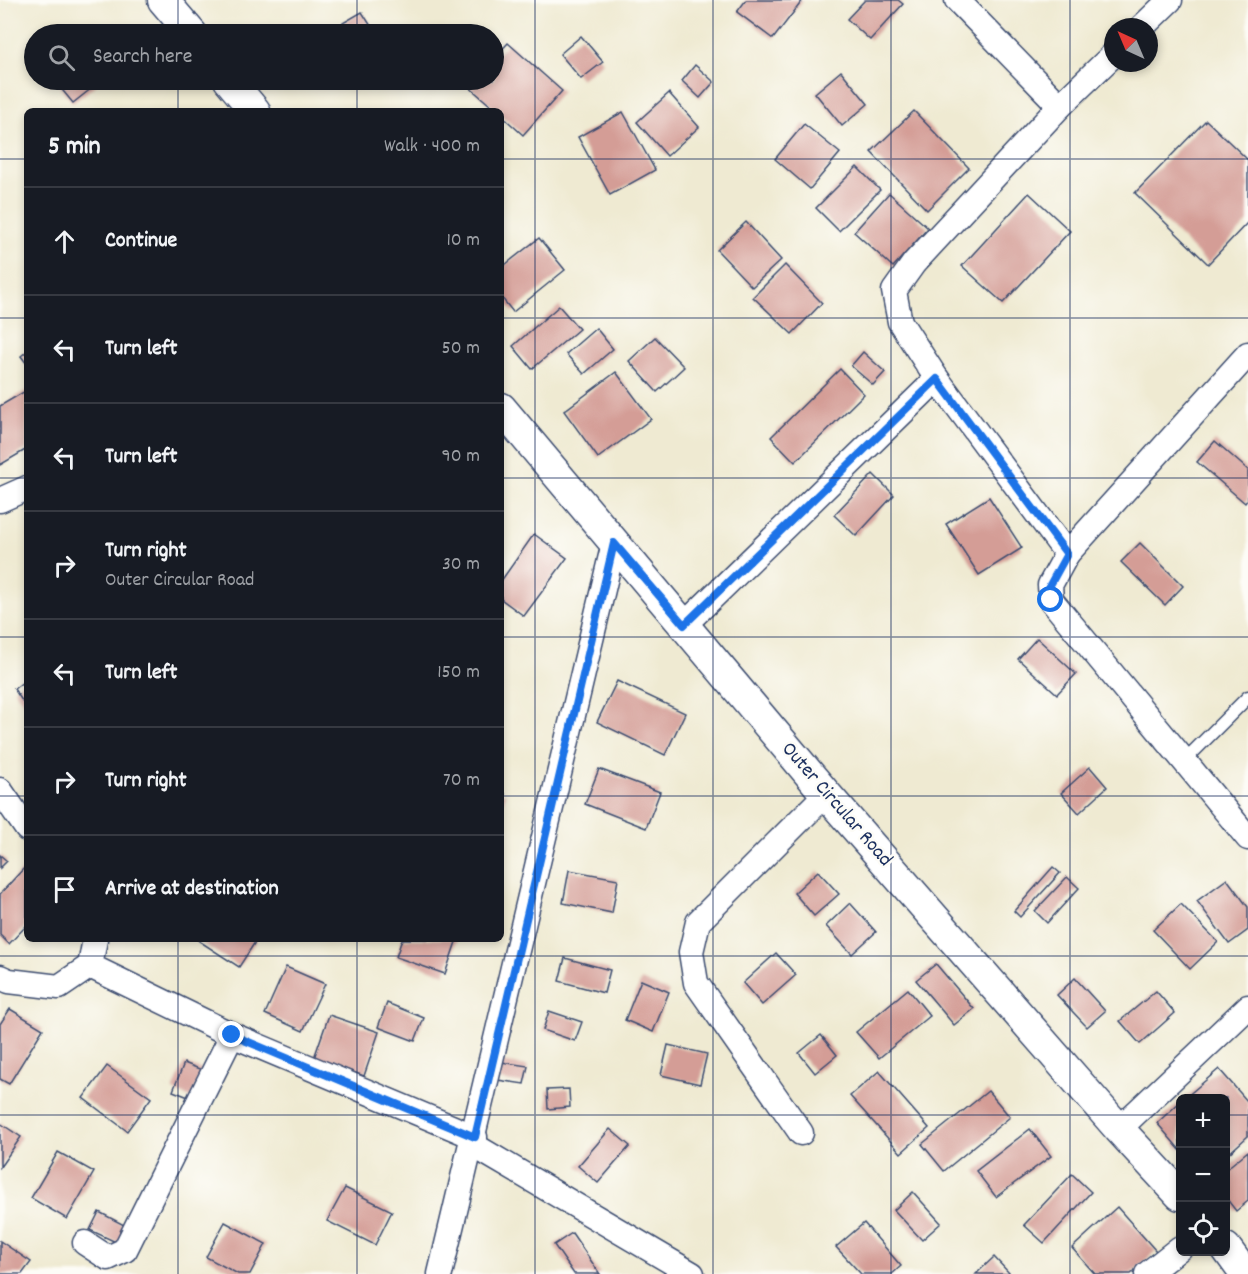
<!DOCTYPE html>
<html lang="en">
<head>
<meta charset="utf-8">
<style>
	:root { --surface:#171b24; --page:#20242c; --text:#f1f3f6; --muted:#9ea1a6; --line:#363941 }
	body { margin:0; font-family:Dekko,sans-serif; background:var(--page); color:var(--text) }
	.controls { position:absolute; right:18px; bottom:18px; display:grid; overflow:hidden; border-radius:9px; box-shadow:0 3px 9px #0003 }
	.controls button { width:54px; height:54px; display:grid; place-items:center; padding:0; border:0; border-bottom:2px solid var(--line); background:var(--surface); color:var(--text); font:30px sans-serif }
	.compass { position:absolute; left:1104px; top:18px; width:54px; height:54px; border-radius:50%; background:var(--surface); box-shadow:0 3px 9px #0003; rotate:316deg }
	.stop { position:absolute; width:18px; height:18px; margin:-14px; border:4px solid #1a73e8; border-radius:50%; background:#fff }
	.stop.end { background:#1a73e8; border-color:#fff; box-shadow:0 2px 6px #0008 }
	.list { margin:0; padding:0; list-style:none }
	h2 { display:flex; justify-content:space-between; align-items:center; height:78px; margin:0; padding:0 24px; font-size:26px }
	h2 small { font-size:20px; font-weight:400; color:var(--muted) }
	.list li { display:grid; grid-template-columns:39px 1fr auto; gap:18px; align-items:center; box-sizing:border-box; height:108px; padding:0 24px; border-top:2px solid var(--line) }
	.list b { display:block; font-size:22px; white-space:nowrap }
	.list p { margin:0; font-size:20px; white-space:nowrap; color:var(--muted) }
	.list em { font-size:20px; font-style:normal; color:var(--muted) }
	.icon { flex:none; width:33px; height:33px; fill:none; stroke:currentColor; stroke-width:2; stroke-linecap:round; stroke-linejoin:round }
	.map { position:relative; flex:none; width:1248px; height:1274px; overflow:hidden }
	.search { position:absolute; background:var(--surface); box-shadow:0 3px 9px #0003; left:24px; top:24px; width:480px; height:66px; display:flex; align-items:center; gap:15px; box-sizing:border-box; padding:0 21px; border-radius:33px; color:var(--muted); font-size:22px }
	.panel { position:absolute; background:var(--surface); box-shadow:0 3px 9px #0003; left:24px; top:108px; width:480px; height:834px; border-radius:9px }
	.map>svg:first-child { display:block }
</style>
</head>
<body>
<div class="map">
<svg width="1248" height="1274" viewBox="0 0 1248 1274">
	<rect width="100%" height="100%" fill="#fdfcf7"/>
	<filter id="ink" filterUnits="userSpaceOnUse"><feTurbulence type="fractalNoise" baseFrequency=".0167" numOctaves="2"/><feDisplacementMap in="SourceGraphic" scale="12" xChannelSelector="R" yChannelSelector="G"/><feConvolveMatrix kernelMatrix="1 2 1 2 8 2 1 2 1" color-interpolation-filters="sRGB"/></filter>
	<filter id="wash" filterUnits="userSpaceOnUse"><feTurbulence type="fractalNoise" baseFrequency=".008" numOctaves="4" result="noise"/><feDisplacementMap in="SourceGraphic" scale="24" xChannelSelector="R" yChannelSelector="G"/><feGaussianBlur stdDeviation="1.35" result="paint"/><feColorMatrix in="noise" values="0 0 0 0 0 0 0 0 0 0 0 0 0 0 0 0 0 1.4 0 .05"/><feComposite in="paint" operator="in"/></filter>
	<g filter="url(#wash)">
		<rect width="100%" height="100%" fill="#efead2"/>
		<g id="blocks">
			<g fill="#d49d96">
				<polygon points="746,0 803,0 773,39 737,12"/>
				<polygon points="865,0 898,0 903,4 870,40 847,19"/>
				<polygon points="362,12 376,34 324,34"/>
				<polygon points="581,36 603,62 581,79 560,54"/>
				<polygon points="508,43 562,91 523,135 501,115 501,111 497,111 468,86 474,80 494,80 494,58"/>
				<polygon points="695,65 714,82 700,98 682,81"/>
				<polygon points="841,71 868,104 842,126 815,93"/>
				<polygon points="54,80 102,80 73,103"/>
				<polygon points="349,80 368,80 354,87"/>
				<polygon points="669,93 699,127 667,156 637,122"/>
				<polygon points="914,111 969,168 927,210 871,152"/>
				<polygon points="623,112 655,170 610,195 578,137"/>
				<polygon points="1206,120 1248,160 1248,222 1208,264 1135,193"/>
				<polygon points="804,124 840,153 810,189 775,159"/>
				<polygon points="857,167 880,190 839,231 816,208"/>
				<polygon points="889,193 928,228 893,267 854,232"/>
				<polygon points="1029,193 1070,231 1003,303 962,266"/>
				<polygon points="746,222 781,260 752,287 717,250"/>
				<polygon points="539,238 565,270 513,312 501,297 501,268"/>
				<polygon points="785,265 822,303 792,334 753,297"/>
				<polygon points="559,306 579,329 532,369 513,346"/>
				<polygon points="596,328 613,349 584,374 566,354"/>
				<polygon points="655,337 684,367 657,392 629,361"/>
				<polygon points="27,351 27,364 21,356"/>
				<polygon points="863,352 885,372 873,385 851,366"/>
				<polygon points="840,369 864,394 795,462 771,437"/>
				<polygon points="616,372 651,419 598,458 564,411"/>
				<polygon points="27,390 27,449 0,465 0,406"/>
				<polygon points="1215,441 1248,470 1248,499 1245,503 1197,462"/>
				<polygon points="873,474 894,495 856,536 834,515"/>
				<polygon points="989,497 1022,548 979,575 946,524"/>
				<polygon points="534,534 567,558 524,616 501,599 501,581"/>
				<polygon points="1140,543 1183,586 1165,605 1121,562"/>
				<polygon points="1037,638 1076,674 1057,694 1018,659"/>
				<polygon points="27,679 27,708 14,689"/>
				<polygon points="617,681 685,713 665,755 597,722"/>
				<polygon points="1090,767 1107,787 1079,813 1061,793"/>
				<polygon points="599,769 660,792 646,828 585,804"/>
				<polygon points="501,794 505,794 502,810 501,810"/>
				<polygon points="0,855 7,861 0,868"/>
				<polygon points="27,865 27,925 9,944 0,935 0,894"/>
				<polygon points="1053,867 1060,873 1020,917 1014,911"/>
				<polygon points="569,870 618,879 612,913 563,903"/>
				<polygon points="818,871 839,894 814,916 794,893"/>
				<polygon points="1067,877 1079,888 1047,923 1035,911"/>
				<polygon points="1227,879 1248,907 1248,930 1229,944 1197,901"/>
				<polygon points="850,903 876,932 852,954 826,926"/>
				<polygon points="1181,904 1218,942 1190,969 1153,930"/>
				<polygon points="200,939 257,939 239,967 199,941"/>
				<polygon points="402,939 457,939 445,974 396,957"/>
				<polygon points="776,953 796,975 762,1005 743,983"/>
				<polygon points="565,958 610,970 604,993 559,981"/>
				<polygon points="936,964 974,1009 954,1025 916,980"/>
				<polygon points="286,967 325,984 303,1031 265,1014"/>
				<polygon points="1075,978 1105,1011 1087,1027 1057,995"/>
				<polygon points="641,980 669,992 653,1032 625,1020"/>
				<polygon points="908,989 930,1016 879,1058 856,1032"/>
				<polygon points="1156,991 1175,1013 1140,1044 1120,1021"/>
				<polygon points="387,1003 424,1018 415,1041 378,1027"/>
				<polygon points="10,1009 43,1029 9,1084 0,1079 0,1024"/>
				<polygon points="549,1011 582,1022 575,1041 543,1030"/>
				<polygon points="329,1015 379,1032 364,1076 314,1058"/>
				<polygon points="821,1035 837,1055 815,1073 799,1053"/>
				<polygon points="668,1045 707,1054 700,1084 661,1075"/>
				<polygon points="501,1062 528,1066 524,1084 498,1080"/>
				<polygon points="184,1063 202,1070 191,1098 173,1091"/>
				<polygon points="107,1066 151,1098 127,1131 83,1098"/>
				<polygon points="1219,1069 1248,1102 1248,1136 1226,1156 1226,1098 1185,1098"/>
				<polygon points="879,1071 929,1128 901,1153 850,1096"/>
				<polygon points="569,1089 570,1107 548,1109 547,1090"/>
				<polygon points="988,1091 1010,1117 944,1171 922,1144"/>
				<polygon points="1180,1102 1180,1150 1157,1123"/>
				<polygon points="0,1123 21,1137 0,1167"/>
				<polygon points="610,1129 630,1146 598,1183 578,1166"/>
				<polygon points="1030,1129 1051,1156 996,1197 976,1171"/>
				<polygon points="1248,1151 1248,1201 1236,1211 1226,1198 1226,1169"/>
				<polygon points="58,1152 94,1172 67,1219 31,1198"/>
				<polygon points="1072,1174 1091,1192 1044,1243 1024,1225"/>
				<polygon points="345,1188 392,1211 375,1245 327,1221"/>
				<polygon points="913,1192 941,1223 922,1240 894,1210"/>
				<polygon points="1117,1207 1156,1251 1131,1274 1095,1274 1072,1248"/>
				<polygon points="99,1212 128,1227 120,1244 90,1230"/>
				<polygon points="225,1222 266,1244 250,1274 238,1274 206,1257"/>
				<polygon points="864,1223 901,1266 892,1274 861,1274 836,1247"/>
				<polygon points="572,1233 600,1274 574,1274 554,1245"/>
				<polygon points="0,1241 31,1262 22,1274 0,1274"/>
				<polygon points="994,1257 1010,1274 976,1274"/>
			</g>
		</g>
	</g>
	<g filter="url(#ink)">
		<use href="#blocks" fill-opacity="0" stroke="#3b4b6f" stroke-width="1.5"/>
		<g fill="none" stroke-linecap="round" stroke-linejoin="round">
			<defs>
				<polyline id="service" points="1184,761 1248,697"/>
				<g id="minor">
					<polyline points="957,0 1060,106 1113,55"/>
					<polyline points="1142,27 1170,0"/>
					<polyline points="1060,106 914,263 894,291 900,322 937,379 1067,554 1248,354"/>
					<polyline points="0,500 27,488"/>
					<polyline points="1067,554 1050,585 1051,600 1248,838"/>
					<polyline points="684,625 937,379"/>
					<polyline points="0,790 27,829"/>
					<polyline points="95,939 90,966 232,1035 475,1137"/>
					<polyline points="0,977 9,981 59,987 90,966"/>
					<polyline points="1119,1129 1248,1007"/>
					<polyline points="801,1133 696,983 691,952 698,922 826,794"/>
					<polyline points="473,1145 692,1274"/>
					<polyline points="85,1243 108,1258 125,1250 232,1035"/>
					<polyline points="440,1274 614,543"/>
					<polyline points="1147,1274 1180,1248"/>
				</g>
				<g id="tertiary">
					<polyline points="163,0 192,34"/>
					<polyline points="229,80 255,111"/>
					<polyline points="501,408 826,794 1119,1129 1180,1195"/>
					<polyline points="1226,1248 1245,1274"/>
				</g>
			</defs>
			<use href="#service" stroke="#3b4b6f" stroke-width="15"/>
			<use href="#minor" stroke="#3b4b6f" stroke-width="27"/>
			<use href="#tertiary" stroke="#3b4b6f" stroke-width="33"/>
			<use href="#service" stroke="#fff" stroke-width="12"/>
			<use href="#minor" stroke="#fff" stroke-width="24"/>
			<use href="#tertiary" stroke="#fff" stroke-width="30"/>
		</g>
	</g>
	<g fill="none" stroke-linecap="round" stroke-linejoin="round" filter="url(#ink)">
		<polyline stroke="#1a73e8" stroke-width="8" points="232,1035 475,1137 614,543 684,625 937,379 1067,554 1050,585 1051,600"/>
	</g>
	<path fill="none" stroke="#1b2f5e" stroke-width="1.5" stroke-opacity="0.55" d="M178,0V34M357,0V34M535,0V1274M713,0V1274M891,0V1274M1070,0V1274M178,80V111M357,80V111M0,159H27M501,159H1248M0,318H27M501,318H1248M0,478H27M501,478H1248M0,637H27M501,637H1248M0,796H27M501,796H1248M178,939V1274M357,939V1274M0,956H1248M0,1115H1180M1226,1115H1248"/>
	<g text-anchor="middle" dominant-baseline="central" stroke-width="5" stroke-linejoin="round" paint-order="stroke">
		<g font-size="21" fill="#1b2f5e" stroke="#fdfcf7">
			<text transform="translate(836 805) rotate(49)">Outer Circular Road</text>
		</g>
	</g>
</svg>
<div class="controls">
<button>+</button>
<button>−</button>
<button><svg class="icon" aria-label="locate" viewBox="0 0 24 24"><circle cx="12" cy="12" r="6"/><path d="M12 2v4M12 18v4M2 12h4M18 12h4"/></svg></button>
</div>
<svg class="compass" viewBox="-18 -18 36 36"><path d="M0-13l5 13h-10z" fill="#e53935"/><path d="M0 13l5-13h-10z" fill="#9ea1a6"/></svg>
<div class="stop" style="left:1051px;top:600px"></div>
<div class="stop end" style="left:232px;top:1035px"></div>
<div class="search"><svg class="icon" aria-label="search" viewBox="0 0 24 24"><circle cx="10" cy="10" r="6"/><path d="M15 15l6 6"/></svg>Search here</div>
<section class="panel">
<h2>5 min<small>Walk · 400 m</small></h2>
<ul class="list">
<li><svg class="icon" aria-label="ahead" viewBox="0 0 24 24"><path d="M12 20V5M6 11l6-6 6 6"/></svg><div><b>Continue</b></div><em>10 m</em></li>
<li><svg class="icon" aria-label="left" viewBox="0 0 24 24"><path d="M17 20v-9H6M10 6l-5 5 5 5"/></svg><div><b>Turn left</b></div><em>50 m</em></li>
<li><svg class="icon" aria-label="left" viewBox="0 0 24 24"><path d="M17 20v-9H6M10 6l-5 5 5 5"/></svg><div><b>Turn left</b></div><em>90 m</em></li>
<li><svg class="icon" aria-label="right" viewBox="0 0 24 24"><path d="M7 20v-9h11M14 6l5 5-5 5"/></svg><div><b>Turn right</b><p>Outer Circular Road</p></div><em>30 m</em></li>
<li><svg class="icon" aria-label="left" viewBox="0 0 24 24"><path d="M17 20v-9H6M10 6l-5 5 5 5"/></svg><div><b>Turn left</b></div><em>150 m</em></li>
<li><svg class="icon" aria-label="right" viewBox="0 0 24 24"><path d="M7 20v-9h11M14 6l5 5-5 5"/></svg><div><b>Turn right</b></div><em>70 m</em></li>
<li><svg class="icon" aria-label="arrive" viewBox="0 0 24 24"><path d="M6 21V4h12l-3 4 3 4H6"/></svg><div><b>Arrive at destination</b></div></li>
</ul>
</section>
</div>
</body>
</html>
